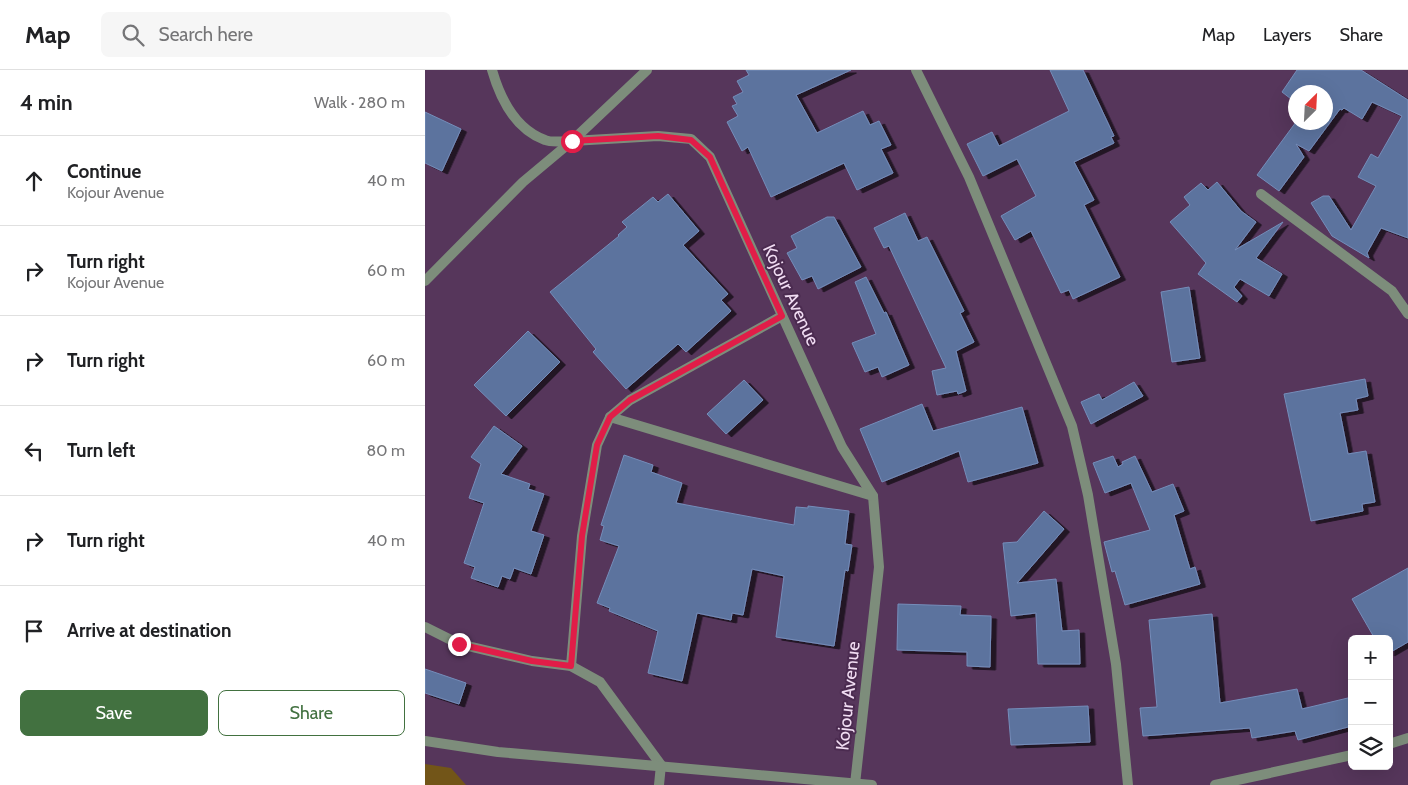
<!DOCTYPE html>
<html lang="en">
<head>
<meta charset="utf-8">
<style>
	:root { --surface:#fff; --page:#f6f6f6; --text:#202124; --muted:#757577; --line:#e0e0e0; --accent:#427140 }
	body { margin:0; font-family:Cabin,sans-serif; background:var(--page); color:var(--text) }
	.controls { position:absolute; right:15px; bottom:15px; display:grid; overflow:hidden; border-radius:8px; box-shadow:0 5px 20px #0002 }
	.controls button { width:45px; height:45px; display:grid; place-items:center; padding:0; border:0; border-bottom:1px solid var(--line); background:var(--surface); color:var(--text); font:25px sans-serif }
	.compass { position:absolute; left:863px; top:15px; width:45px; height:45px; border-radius:50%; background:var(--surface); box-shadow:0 5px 20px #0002; rotate:24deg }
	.stop { position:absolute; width:15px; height:15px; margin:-11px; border:4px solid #e11d48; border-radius:50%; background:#fff }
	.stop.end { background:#e11d48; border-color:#fff; box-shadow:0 1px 5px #0008 }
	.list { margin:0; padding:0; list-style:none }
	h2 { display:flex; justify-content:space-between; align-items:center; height:65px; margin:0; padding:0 20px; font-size:21px }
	h2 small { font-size:16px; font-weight:400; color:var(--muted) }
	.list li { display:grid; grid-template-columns:32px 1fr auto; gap:15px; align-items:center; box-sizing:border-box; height:90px; padding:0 20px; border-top:1px solid var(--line) }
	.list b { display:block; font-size:19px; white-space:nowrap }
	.list p { margin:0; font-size:16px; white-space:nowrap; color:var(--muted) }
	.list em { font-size:16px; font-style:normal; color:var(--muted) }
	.actions { display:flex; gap:10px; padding:15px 20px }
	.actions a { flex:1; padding:11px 0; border:1px solid var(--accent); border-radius:8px; text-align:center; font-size:18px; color:var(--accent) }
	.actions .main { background:var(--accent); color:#fff }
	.icon { flex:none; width:28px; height:28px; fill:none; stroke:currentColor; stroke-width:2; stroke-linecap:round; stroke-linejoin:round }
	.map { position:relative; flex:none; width:983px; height:715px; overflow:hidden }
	header { display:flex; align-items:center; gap:30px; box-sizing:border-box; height:70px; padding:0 25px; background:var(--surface); border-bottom:1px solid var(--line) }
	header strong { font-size:24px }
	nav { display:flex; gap:28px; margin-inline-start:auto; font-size:18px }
	.search { width:350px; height:45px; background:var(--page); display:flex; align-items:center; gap:12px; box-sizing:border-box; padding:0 18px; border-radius:8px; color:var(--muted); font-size:19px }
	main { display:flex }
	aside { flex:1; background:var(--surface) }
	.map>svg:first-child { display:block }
</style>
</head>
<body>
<header>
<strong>Map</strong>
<div class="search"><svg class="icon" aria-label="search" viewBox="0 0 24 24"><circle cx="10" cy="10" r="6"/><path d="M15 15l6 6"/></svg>Search here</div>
<nav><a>Map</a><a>Layers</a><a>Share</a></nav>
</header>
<main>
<aside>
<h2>4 min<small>Walk · 280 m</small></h2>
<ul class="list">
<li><svg class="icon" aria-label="ahead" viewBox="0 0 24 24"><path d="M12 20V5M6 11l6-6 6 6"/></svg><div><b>Continue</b><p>Kojour Avenue</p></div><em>40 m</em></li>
<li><svg class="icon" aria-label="right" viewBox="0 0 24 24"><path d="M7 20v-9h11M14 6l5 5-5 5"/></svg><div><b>Turn right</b><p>Kojour Avenue</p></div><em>60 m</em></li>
<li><svg class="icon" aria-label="right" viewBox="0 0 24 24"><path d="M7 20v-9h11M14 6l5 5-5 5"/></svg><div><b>Turn right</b></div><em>60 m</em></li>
<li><svg class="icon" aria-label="left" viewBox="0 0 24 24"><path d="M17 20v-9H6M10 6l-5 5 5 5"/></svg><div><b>Turn left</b></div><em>80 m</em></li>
<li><svg class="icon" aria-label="right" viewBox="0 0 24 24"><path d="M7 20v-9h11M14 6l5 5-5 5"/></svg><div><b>Turn right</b></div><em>40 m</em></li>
<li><svg class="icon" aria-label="arrive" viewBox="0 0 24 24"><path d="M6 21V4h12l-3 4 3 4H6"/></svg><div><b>Arrive at destination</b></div></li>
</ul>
<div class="actions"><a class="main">Save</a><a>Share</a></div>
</aside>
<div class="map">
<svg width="983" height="715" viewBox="0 0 983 715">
	<defs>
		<filter id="shadow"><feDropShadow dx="5.5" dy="3" stdDeviation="0" flood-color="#0009"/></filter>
	</defs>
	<rect width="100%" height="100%" fill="#56365b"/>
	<polygon fill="#725518" points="0,694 26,698 41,715 0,715"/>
	<g fill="#5b739e" stroke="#758dba" filter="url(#shadow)">
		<polygon points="321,0 426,0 371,25 392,63 438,41 445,55 454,51 466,75 456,79 468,103 432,120 419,93 346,127 323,77 317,81 302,52 313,46 307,36 312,34 308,27 318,22 312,11 324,5"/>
		<polygon points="625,0 658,0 689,66 686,67 689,73 649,92 669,130 659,135 695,207 648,229 644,220 636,223 606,161 590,170 576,146 611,126 592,89 558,106 542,74 567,62 574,76 644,41"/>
		<polygon points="872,0 936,0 983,30 983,168 956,158 942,183 944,188 907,166 886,133 898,126 904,126 926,160 951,116 933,107 946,84 953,88 977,46 947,32 937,49 919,38 917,40 915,39 884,81 871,74 879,87 854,121 832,105 871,52 900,52 900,22 870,22 870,32 857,22"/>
		<polygon points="0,42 36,59 17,101 0,93"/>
		<polygon points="792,112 816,141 831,152 810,180 858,152 831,188 857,204 844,226 815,209 809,217 817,226 812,232 773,204 781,193 745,152 765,135 759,127 776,113 783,120"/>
		<polygon points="243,124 274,161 258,175 303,224 296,230 306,241 261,282 253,274 201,319 168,282 171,279 125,222 194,166 193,165 202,157 197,152 228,127 233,132"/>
		<polygon points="480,143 493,171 502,167 539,241 535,243 549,272 531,281 541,321 533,324 532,321 512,325 507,301 521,298 464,176 459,178 449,158"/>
		<polygon points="402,147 409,147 436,197 393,219 387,206 377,210 362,183 372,178 366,166"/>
		<polygon points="441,207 459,243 461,242 484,295 457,307 453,297 440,302 427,273 451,264 430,212"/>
		<polygon points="764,217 775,288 747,292 736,222"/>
		<polygon points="103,261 135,292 81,346 49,315"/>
		<polygon points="940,309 943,326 931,329 933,340 915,343 923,384 941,381 950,432 937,434 938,441 886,451 859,324"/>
		<polygon points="319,310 338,330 301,364 282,344"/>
		<polygon points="709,312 718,326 666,354 656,332 674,324 677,330"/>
		<polygon points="497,334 508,361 597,337 613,393 543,412 534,381 457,412 435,359"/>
		<polygon points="69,356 97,376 76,404 105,414 103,419 119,424 106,461 119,465 106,504 89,498 85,509 77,506 73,517 46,508 50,497 39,493 59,433 44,428 56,394 46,387"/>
		<polygon points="199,385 228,395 226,402 257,413 251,433 369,455 371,437 383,438 383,436 424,441 420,474 427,475 423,501 420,500 409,576 351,567 359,506 327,499 318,545 307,543 306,550 272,543 257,611 223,603 233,561 184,541 185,538 172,533 194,476 175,470 179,456 176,455"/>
		<polygon points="688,386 693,397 698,394 697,392 710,386 727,422 748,414 759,441 749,445 765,499 770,497 775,514 700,535 690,501 687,502 679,472 725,460 706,413 680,423 668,393"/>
		<polygon points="619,441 639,459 592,513 631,509 637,561 654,560 655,594 613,594 611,543 586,546 578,473 592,472"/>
		<polygon points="983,498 983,572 964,583 964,569 950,569 927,529"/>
		<polygon points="473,534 536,536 535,545 566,546 565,597 542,596 542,582 472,580"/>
		<polygon points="787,544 795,633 872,619 877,639 927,627 927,656 873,670 870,661 827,668 825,658 718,666 715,638 732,637 724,550"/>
		<polygon points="0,599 41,613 34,634 0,623"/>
		<polygon points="663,636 665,672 586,675 583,639"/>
	</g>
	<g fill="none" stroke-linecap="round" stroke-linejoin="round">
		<g stroke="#7d8d7b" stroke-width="10">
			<path d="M67,0C75,28 90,59 120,70C127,73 139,71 147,71L222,0"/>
			<polyline points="491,0 544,107 647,356 663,425 691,594 703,715"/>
			<polyline points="836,124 967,221 983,244"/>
			<polyline points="0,211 98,112 147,71 233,66 266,69 285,87 417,377 448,426 454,497 430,714"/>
			<polyline points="185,347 448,426"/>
			<polyline points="0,557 34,574 107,591 146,596 175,612 236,695 234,715"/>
			<polyline points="146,596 157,466 172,375 185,347 205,330 357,246"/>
		</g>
		<g stroke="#7d8d7b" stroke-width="10">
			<polyline points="0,671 73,682 447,715"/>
			<polyline points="964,674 983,668"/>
			<polyline points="790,715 927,685"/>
		</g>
	</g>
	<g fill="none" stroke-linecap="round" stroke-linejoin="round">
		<polyline stroke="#e11d48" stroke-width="6" points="34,574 107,591 146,596 157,466 172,375 185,347 205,330 357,246 285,87 266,70 233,66 147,71"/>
	</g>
	<g text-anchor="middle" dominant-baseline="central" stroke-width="4" stroke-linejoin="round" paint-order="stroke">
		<g font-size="18" fill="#f1ddf3" stroke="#4b2b50">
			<text transform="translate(366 225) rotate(65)">Kojour Avenue</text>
			<text transform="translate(423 626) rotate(-84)">Kojour Avenue</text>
		</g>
	</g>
</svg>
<div class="controls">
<button>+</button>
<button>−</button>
<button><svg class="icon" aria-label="layers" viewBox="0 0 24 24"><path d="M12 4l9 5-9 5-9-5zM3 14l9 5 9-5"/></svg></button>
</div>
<svg class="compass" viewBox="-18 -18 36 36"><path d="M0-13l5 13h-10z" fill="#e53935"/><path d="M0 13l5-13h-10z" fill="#757577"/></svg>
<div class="stop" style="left:147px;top:71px"></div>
<div class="stop end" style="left:34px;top:574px"></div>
</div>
</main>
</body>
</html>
